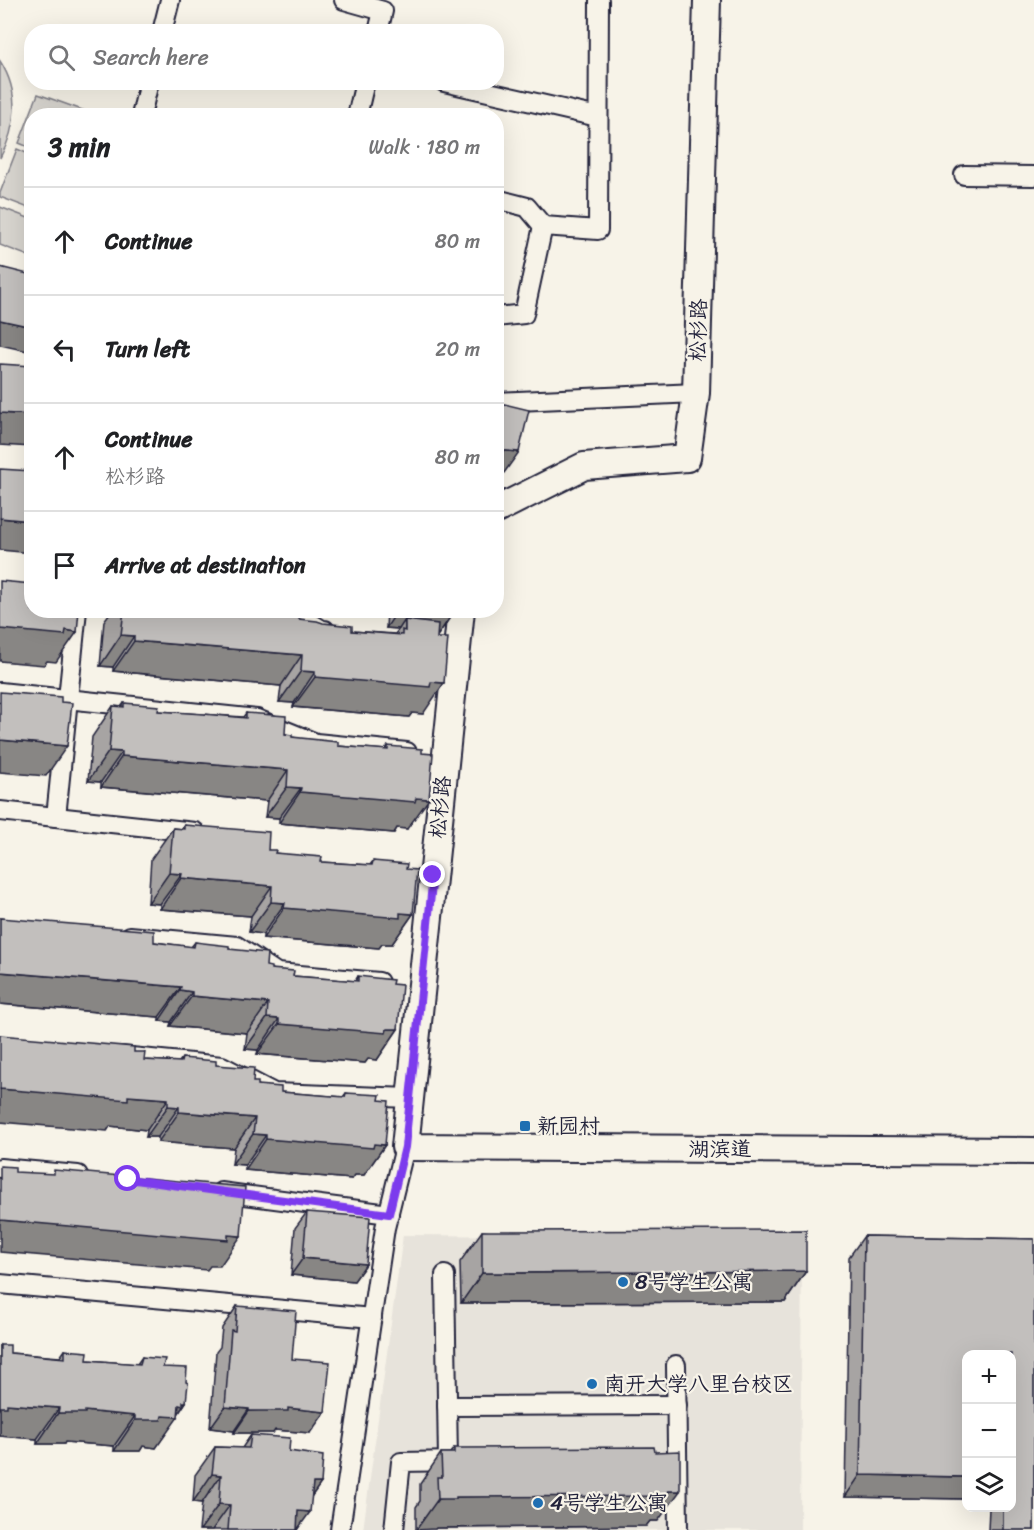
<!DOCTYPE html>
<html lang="en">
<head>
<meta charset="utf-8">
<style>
	:root { --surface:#fff; --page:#f6f6f6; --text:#202124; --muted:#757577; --line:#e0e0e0 }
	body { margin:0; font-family:Sriracha,"LXGW WenKai TC",sans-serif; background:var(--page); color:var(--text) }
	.controls { position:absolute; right:18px; bottom:18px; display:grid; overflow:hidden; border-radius:12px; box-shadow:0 6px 24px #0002 }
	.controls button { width:54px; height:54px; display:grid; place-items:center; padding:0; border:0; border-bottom:2px solid var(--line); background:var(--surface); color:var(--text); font:30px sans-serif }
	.stop { position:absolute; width:18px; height:18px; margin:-14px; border:4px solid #7c3aed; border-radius:50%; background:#fff }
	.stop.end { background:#7c3aed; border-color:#fff; box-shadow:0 2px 6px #0008 }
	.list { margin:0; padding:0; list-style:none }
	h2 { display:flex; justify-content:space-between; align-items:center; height:78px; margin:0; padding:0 24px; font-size:26px }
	h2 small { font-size:20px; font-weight:400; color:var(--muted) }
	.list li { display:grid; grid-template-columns:39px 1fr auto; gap:18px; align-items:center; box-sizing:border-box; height:108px; padding:0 24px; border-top:2px solid var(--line) }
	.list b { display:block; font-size:22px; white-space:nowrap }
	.list p { margin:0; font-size:20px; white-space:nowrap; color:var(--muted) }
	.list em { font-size:20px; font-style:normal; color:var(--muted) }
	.icon { flex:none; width:33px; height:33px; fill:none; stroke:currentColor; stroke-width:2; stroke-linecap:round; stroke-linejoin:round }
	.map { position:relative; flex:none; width:1034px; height:1530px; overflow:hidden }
	.search { position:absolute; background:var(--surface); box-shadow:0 6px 24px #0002; left:24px; top:24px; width:480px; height:66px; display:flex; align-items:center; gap:15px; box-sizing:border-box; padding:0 21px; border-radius:24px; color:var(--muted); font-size:22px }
	.panel { position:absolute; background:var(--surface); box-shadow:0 6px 24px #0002; left:24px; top:108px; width:480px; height:510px; border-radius:24px }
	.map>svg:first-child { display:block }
</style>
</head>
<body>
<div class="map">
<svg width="1034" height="1530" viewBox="0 0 1034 1530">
	<rect width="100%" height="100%" fill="#f7f3e8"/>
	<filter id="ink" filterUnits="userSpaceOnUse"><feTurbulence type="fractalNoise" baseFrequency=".0167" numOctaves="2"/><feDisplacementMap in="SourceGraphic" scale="12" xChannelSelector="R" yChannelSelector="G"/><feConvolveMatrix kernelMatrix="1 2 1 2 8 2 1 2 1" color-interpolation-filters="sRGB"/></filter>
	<g filter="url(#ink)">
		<polygon fill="#e7e3db" points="403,1235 802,1238 800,1530 363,1530"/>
		<g fill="#d8d5cf" stroke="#7d7c85" stroke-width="1.5">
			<path d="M0,61C20,92 17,127 0,158Z"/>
			<polygon points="38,94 96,115 32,116 31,148 19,143"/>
			<polygon points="17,149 31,155 31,209 0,197 0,193"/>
			<polygon points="0,207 31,219 31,257 0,245"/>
		</g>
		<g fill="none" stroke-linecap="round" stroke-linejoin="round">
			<defs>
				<g id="street">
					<polyline points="344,0 383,11 378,32"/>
					<polyline points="162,32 170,0"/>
					<polyline points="444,82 598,117"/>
					<polyline points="141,116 149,82"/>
					<polyline points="357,116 365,82"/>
					<polyline points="964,175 1034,176"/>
					<polyline points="496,199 527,207 543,226"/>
					<polyline points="496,317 524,314 543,226 598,230 599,0"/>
					<polyline points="496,402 696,393"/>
					<polyline points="290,610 322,630 325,630"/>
					<polyline points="0,692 257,719 316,743 407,752"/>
					<polyline points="0,811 195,832"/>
					<polyline points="56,817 77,610"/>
					<polyline points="130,936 237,946 277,973 379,982"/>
					<polyline points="121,1056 222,1066 274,1093 410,1098"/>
					<polyline points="0,1168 78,1175"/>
					<polyline points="221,1192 389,1214"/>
					<polyline points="445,1275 448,1461"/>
					<polyline points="0,1284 372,1318"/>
					<polyline points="676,1365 678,1530"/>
					<polyline points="447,1406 677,1405"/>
					<polyline points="340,1530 385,1228 405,1147"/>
					<polyline points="394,1530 401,1462 459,1461"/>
				</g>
				<g id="secondary">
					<polyline points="496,510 584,466 687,458 696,393 707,0"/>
					<polyline points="461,610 405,1147 1034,1151"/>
				</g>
			</defs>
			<use href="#street" stroke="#22223b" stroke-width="22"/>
			<use href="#secondary" stroke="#22223b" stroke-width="30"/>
			<use href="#street" stroke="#f7f3e8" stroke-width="18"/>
			<use href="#secondary" stroke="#f7f3e8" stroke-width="26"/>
		</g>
		<g fill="#a7a4a3" stroke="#22223b" stroke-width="1.5">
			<polygon points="112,610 299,619 352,631 395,634 399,629 386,628 387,610 455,610 438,635 437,635 423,714 412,713 409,717 293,707 294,703 279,702 281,686 113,671 113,667 100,666 104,621"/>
			<polygon points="124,703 158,711 243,717 246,713 292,737 338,746 385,750 388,746 407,829 397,828 394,833 279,823 279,818 265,817 267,801 101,787 101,782 88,781 92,737 113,706 121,707"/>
			<polygon points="184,825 268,850 275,853 321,862 370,865 373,861 406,869 413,914 392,944 382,944 379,948 263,938 263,934 249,932 251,916 160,909 160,904 148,903 151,859 173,828 181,829"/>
			<polygon points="0,918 154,942 191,947 195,942 229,949 271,969 293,976 355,981 358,976 392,984 398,1029 377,1060 368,1059 365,1063 257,1054 258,1050 245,1049 247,1033 170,1026 171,1022 159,1021 159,1017 0,1004"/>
			<polygon points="134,1052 144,1060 179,1062 182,1058 216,1065 253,1082 258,1085 281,1092 343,1097 346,1093 379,1100 385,1145 364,1175 355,1175 352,1179 245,1170 245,1165 232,1164 234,1148 158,1142 158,1137 146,1137 147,1130 110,1126 107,1131"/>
			<polygon points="307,1212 366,1264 354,1281 291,1275 295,1228"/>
			<polygon points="482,1231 806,1271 785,1302 461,1303 460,1262"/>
			<polygon points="864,1236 1034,1239 1034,1530 988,1530 989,1508 1011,1508 1011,1354 966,1354 966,1499 845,1497 849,1257"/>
			<polygon points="237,1306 292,1359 310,1433 275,1430 273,1433 234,1433 234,1431 210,1428 216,1352 220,1347 222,1328"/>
			<polygon points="0,1345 10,1353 60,1357 65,1350 87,1360 137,1364 142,1357 163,1367 186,1382 186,1402 156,1448 143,1446 140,1451 114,1451 114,1446 65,1442 64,1444 37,1444 37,1439 0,1436"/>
			<polygon points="251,1435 289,1451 321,1483 311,1497 297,1530 199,1530 202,1503 193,1502 195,1475 215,1447 242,1448"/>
			<polygon points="454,1448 658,1521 650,1521 646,1526 436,1528 435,1529 416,1530 416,1507 420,1501 420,1484 441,1453 450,1453"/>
		</g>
		<g fill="#888684" stroke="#22223b" stroke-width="1.5">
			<polygon points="0,320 32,327 32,352 0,345"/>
			<polygon points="0,413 32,415 32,447 0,445"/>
			<polygon points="496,450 519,452 504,473 496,473"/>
			<polygon points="0,518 32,521 32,553 0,550"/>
			<polygon points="398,610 455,610 438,635 405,630 405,620 399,629 386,628"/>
			<polygon points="0,629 66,630 77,632 56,662 47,661 44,665 0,661"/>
			<polygon points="121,635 134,636 113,667 100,666"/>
			<polygon points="134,641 302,655 281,686 113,671"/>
			<polygon points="301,671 315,672 294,703 279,702"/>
			<polygon points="315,677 431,682 444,683 423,714 412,713 409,717 293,707"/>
			<polygon points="0,740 67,746 46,776 0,772"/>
			<polygon points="109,751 122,752 101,782 88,781"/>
			<polygon points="122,756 288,770 267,801 101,787"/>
			<polygon points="287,787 301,788 279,818 265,817"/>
			<polygon points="300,792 416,798 429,799 407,829 397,828 394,833 279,823"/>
			<polygon points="169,873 182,874 160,904 148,903"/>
			<polygon points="181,878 272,886 251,916 160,909"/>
			<polygon points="271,902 285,903 263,934 249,932"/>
			<polygon points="284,908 400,913 413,914 392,944 382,944 379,948 263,938"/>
			<polygon points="0,972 181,987 159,1017 0,1004"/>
			<polygon points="180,990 192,992 171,1022 159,1021"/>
			<polygon points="192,996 268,1003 247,1033 170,1026"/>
			<polygon points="267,1018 279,1019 258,1050 245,1049"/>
			<polygon points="279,1024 387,1029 398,1029 377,1060 368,1059 365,1063 257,1054"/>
			<polygon points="0,1089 128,1096 168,1099 147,1130 110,1126 107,1131 0,1122"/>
			<polygon points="168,1106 179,1107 158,1137 146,1137"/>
			<polygon points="179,1112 255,1118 234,1148 158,1142"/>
			<polygon points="253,1134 266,1135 245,1165 232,1164"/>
			<polygon points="266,1139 374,1144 385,1145 364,1175 355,1175 352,1179 245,1170"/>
			<polygon points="0,1220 228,1235 241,1236 220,1266 210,1266 207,1270 0,1252"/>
			<polygon points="303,1258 366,1264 354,1281 291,1275"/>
			<polygon points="806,1271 785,1302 461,1303 482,1273"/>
			<polygon points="183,1402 186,1402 176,1417 178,1417 156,1448 143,1446 140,1451 114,1451 135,1420 162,1416"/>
			<polygon points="7,1404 59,1408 37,1439 0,1436 0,1407"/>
			<polygon points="225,1407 249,1409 234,1431 210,1428"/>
			<polygon points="288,1408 325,1412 310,1433 275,1430 273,1433 234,1433 249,1411"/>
			<polygon points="85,1411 135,1416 114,1446 65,1442 64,1444 37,1444 58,1413"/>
			<polygon points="212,1474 221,1475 202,1503 193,1502"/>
			<polygon points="860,1475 966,1477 966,1499 845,1497"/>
			<polygon points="313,1483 321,1483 301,1511 310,1512 297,1530 285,1530"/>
			<polygon points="680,1491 658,1521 650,1521 646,1526 436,1528 435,1529 416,1530 438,1499 456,1497"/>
			<polygon points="219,1504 230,1505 212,1530 200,1530"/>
		</g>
		<g fill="#c2bfbd" stroke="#22223b" stroke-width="1.5">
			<polygon points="0,267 32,275 32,327 0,320"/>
			<polygon points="0,364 32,366 32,415 0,413"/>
			<polygon points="496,402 529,410 519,452 496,450"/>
			<polygon points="0,469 32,471 32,521 0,518"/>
			<polygon points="0,581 32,584 32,610 79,610 77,632 66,630 65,635 0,629"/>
			<polygon points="124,610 299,610 299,619 317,621 323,623 352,626 352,631 402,635 402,630 405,631 405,620 438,624 437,638 448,638 444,683 431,682 430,687 315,677 315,672 301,671 302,655 134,641 134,636 121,635"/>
			<polygon points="0,692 61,697 61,702 72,703 67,746 0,740"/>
			<polygon points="124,703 159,706 158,711 204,714 246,718 246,713 286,716 285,734 292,735 292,737 338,742 338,746 388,750 388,746 422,749 422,753 433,754 429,799 416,798 415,802 300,792 301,788 287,787 288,770 122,756 122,752 109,751 113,706 124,707"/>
			<polygon points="184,825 269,832 268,850 276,850 275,853 322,857 321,862 372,865 373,861 407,864 406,869 417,870 413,914 400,913 400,918 284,908 285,903 271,902 272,886 181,878 182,874 169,873 173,828 184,829"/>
			<polygon points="0,918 154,931 154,942 194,947 195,942 229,946 229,949 267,953 266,966 271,967 271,969 294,971 293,976 358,981 358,976 393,980 392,984 402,985 398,1029 387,1029 386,1033 279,1024 279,1019 267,1018 268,1003 192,996 192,992 180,990 181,987 0,972"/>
			<polygon points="0,1035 134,1047 134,1052 145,1052 144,1060 181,1062 182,1058 216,1061 216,1065 254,1068 253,1082 258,1082 258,1085 281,1087 281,1092 345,1097 346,1093 380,1095 379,1100 389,1101 385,1145 374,1144 373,1148 266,1139 266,1135 253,1134 255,1118 179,1112 179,1107 168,1106 168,1099 128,1096 128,1100 0,1089"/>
			<polygon points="0,1166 15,1167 15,1172 54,1174 54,1170 245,1187 241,1236 228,1235 228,1240 0,1220"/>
			<polygon points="307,1212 370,1217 366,1264 303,1258"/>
			<polygon points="806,1230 806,1271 482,1273 482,1231"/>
			<polygon points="864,1236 1034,1239 1034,1530 1003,1530 1003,1508 1011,1508 1011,1354 966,1354 966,1477 860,1475"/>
			<polygon points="237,1306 296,1311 292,1359 330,1362 325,1412 288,1408 288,1411 249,1411 249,1409 225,1407 231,1330 235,1331"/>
			<polygon points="0,1345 10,1345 10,1353 65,1358 65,1350 88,1352 87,1360 140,1364 142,1357 165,1359 163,1367 187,1368 186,1382 188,1383 186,1402 183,1402 183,1406 179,1405 178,1417 162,1416 161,1420 135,1420 135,1416 85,1411 85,1413 58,1413 59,1408 7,1404 7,1407 0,1407"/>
			<polygon points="251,1435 290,1438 289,1451 323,1456 321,1483 313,1483 310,1512 298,1511 297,1530 228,1530 230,1505 219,1504 221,1475 212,1474 215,1447 249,1448"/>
			<polygon points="654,1447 655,1452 680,1451 680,1491 668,1491 668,1496 456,1497 456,1499 438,1499 437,1477 442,1477 441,1453 454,1453 454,1448"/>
		</g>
	</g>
	<g fill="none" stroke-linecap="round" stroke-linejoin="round" filter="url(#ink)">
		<polyline stroke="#7c3aed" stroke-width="8" points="128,1179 389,1214 405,1147 433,875"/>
	</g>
	<g fill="#1f6fb2" stroke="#f7f3e8" stroke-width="2">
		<rect x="519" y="1120" width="12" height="12" rx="3"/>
		<circle cx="623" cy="1282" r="6"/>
		<circle cx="592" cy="1384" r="6"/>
		<circle cx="538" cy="1503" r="6"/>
	</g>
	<g text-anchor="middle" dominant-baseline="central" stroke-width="4.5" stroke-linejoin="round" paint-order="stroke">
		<g font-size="21" fill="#22223b" stroke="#f7f3e8">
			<text transform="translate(698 330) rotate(-88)">松杉路</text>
			<text transform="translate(440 807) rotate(-84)">松杉路</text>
			<text x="720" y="1149">湖滨道</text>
		</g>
		<g font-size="21" fill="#22223b" stroke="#f7f3e8" text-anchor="start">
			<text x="537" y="1126">新园村</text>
			<text x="635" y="1282">8号学生公寓</text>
			<text x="604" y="1384">南开大学八里台校区</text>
			<text x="550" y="1503">4号学生公寓</text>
		</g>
	</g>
</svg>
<div class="controls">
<button>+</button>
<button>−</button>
<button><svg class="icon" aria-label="layers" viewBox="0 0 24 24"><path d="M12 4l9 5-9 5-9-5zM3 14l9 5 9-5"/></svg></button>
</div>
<div class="stop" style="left:128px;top:1179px"></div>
<div class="stop end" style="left:433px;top:875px"></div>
<div class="search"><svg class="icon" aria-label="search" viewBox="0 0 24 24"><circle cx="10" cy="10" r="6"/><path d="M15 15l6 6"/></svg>Search here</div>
<section class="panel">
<h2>3 min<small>Walk · 180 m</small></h2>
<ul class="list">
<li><svg class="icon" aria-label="ahead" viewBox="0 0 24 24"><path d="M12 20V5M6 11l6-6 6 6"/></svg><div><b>Continue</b></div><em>80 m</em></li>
<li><svg class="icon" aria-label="left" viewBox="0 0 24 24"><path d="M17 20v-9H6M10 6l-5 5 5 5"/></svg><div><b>Turn left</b></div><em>20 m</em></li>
<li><svg class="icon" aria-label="ahead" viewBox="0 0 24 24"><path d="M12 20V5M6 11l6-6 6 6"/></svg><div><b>Continue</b><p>松杉路</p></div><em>80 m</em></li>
<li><svg class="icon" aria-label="arrive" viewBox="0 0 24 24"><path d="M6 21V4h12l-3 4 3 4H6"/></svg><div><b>Arrive at destination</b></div></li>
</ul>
</section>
</div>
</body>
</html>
